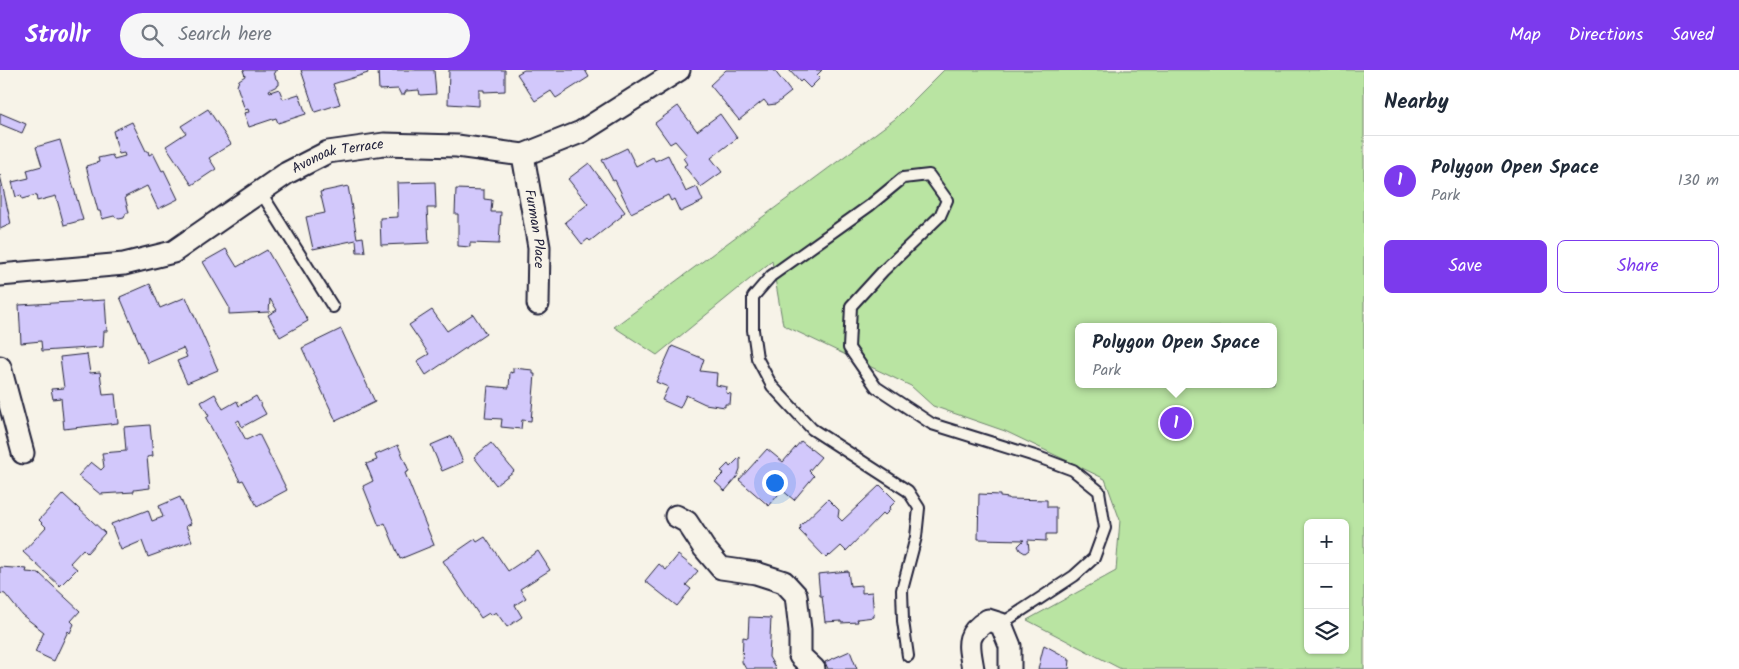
<!DOCTYPE html>
<html lang="en">
<head>
<meta charset="utf-8">
<style>
	:root { --surface:#fff; --page:#f6f6f7; --text:#1f2937; --muted:#747a83; --line:#e0e1e3; --accent:#7c3aed }
	body { margin:0; font-family:Kalam,sans-serif; background:var(--page); color:var(--text) }
	.controls { position:absolute; right:15px; bottom:15px; display:grid; overflow:hidden; border-radius:8px; box-shadow:0 1px 4px #0004 }
	.controls button { width:45px; height:45px; display:grid; place-items:center; padding:0; border:0; border-bottom:1px solid var(--line); background:var(--surface); color:var(--text); font:25px sans-serif }
	.you { position:absolute; left:774px; top:412px; width:18px; height:18px; margin:-12px; border:4px solid #fff; border-radius:50%; background:#1a73e8; box-shadow:0 0 0 8px #1a73e833 }
	.badge { display:grid; place-items:center; width:32px; height:32px; border-radius:50%; background:var(--accent); color:#fff; font-size:16px; font-weight:700 }
	.pin { position:absolute; translate:-50% -50%; border:2px solid #fff; box-shadow:0 1px 5px #0006 }
	.popup { position:absolute; left:1075px; top:253px; width:202px; height:65px; box-sizing:border-box; display:grid; place-content:center; border-radius:8px; background:var(--surface); filter:drop-shadow(0 1px 4px #0005); font-size:16px; white-space:nowrap; color:var(--muted) }
	.popup b { font-size:19px; color:var(--text) }
	.popup::after { content:''; position:absolute; left:50%; top:100%; margin-left:-10px; border:10px solid transparent; border-top-color:var(--surface) }
	.list { margin:0; padding:0; list-style:none }
	h2 { display:flex; justify-content:space-between; align-items:center; height:65px; margin:0; padding:0 20px; font-size:21px }
	h2 small { font-size:16px; font-weight:400; color:var(--muted) }
	.list li { display:grid; grid-template-columns:32px 1fr auto; gap:15px; align-items:center; box-sizing:border-box; height:90px; padding:0 20px; border-top:1px solid var(--line) }
	.list b { display:block; font-size:19px; white-space:nowrap }
	.list p { margin:0; font-size:16px; white-space:nowrap; color:var(--muted) }
	.list em { font-size:16px; font-style:normal; color:var(--muted) }
	.actions { display:flex; gap:10px; padding:15px 20px }
	.actions a { flex:1; padding:11px 0; border:1px solid var(--accent); border-radius:8px; text-align:center; font-size:18px; color:var(--accent) }
	.actions .main { background:var(--accent); color:#fff }
	.icon { flex:none; width:28px; height:28px; fill:none; stroke:currentColor; stroke-width:2; stroke-linecap:round; stroke-linejoin:round }
	.map { position:relative; flex:none; width:1364px; height:599px; overflow:hidden }
	header { display:flex; align-items:center; gap:30px; box-sizing:border-box; height:70px; padding:0 25px; background:var(--accent); color:#fff }
	header strong { font-size:24px }
	nav { display:flex; gap:28px; margin-inline-start:auto; font-size:18px }
	.search { width:350px; height:45px; background:var(--page); display:flex; align-items:center; gap:12px; box-sizing:border-box; padding:0 18px; border-radius:28px; color:var(--muted); font-size:19px }
	main { display:flex }
	aside { flex:1; background:var(--surface) }
	.map>svg:first-child { display:block }
</style>
</head>
<body>
<header>
<strong>Strollr</strong>
<div class="search"><svg class="icon" aria-label="search" viewBox="0 0 24 24"><circle cx="10" cy="10" r="6"/><path d="M15 15l6 6"/></svg>Search here</div>
<nav><a>Map</a><a>Directions</a><a>Saved</a></nav>
</header>
<main>
<div class="map">
<svg width="1364" height="599" viewBox="0 0 1364 599">
	<rect width="100%" height="100%" fill="#f7f3e8"/>
	<filter id="ink" filterUnits="userSpaceOnUse"><feTurbulence type="fractalNoise" baseFrequency=".02" numOctaves="2"/><feDisplacementMap in="SourceGraphic" scale="10" xChannelSelector="R" yChannelSelector="G"/><feConvolveMatrix kernelMatrix="1 2 1 2 8 2 1 2 1" color-interpolation-filters="sRGB"/></filter>
	<g filter="url(#ink)">
		<path fill="#b9e4a2" stroke="#6e836e" fill-rule="evenodd" d="M944,0H1364V599H1121L1027,550L1116,501L1120,450L1105,409L1005,361L933,336L911,316L783,255L772,191L657,285L614,257L895,49ZM1078,257H1274V314H1078ZM1308,453H1345V580H1308Z"/>
		<g fill="#d2c8fb" stroke="#22223b">
			<polygon points="243,0 278,0 274,2 276,9 279,11 279,15 269,20 270,22 279,19 283,29 299,24 306,44 278,53 276,48 249,57 244,43 249,42 248,39 245,40 237,16 239,10 245,6"/>
			<polygon points="301,0 367,0 368,3 333,14 340,34 315,42"/>
			<polygon points="378,0 434,0 436,24 420,25 419,20 406,21 404,25 401,25 398,19 379,20"/>
			<polygon points="449,0 505,0 505,21 484,22 484,20 479,20 479,36 448,34"/>
			<polygon points="524,0 585,0 589,7 556,28 551,21 535,31 517,4"/>
			<polygon points="726,0 774,0 791,22 776,34 768,35 764,30 739,50 710,15"/>
			<polygon points="789,0 822,0 817,5 820,8 810,18 802,10 800,12"/>
			<polygon points="678,36 697,61 720,44 737,68 711,88 722,102 701,117 684,96 687,94 683,88 687,85 675,71 670,74 655,53"/>
			<polygon points="208,39 231,74 209,88 216,99 192,115 166,76 186,63 181,56"/>
			<polygon points="0,43 26,54 22,63 0,54"/>
			<polygon points="132,52 146,81 148,81 149,85 153,83 162,101 164,100 178,129 158,139 147,116 125,127 129,143 126,143 124,148 119,149 114,146 102,149 100,141 98,141 86,96 99,92 98,88 112,85 114,89 125,86 124,83 119,84 113,61"/>
			<polygon points="60,70 83,150 64,155 56,126 37,131 36,125 22,129 21,125 16,127 12,112 29,108 27,100 42,96 36,77"/>
			<polygon points="627,78 636,96 653,87 655,91 668,85 686,122 697,117 703,131 680,142 674,129 671,131 668,125 631,143 615,110 613,111 602,90"/>
			<polygon points="589,93 625,142 621,145 622,146 590,171 588,169 582,174 565,152 588,134 568,109"/>
			<polygon points="0,105 11,154 0,159"/>
			<polygon points="435,112 436,138 427,138 429,173 381,175 380,148 398,147 397,113"/>
			<polygon points="348,116 357,168 363,167 365,182 357,182 356,170 313,179 306,147 325,143 320,122"/>
			<polygon points="456,119 484,120 484,129 492,130 491,142 501,142 499,174 470,173 470,177 458,176 458,144 455,144"/>
			<polygon points="226,179 237,197 267,180 308,251 280,267 268,245 277,240 270,229 269,242 229,244 229,237 203,192"/>
			<polygon points="150,214 160,238 186,227 218,300 187,313 177,291 187,287 183,278 148,293 120,227"/>
			<polygon points="105,230 107,261 104,261 103,277 42,281 41,271 21,273 19,235"/>
			<polygon points="432,240 447,261 473,244 486,264 426,305 417,291 429,284 409,255"/>
			<polygon points="341,259 375,332 336,351 302,278"/>
			<polygon points="672,276 704,289 700,301 717,303 716,315 727,317 726,323 731,324 730,334 725,334 725,337 705,334 686,325 680,338 662,330 668,317 656,312"/>
			<polygon points="87,284 90,303 100,302 103,325 115,324 118,353 64,359 61,328 53,329 51,319 64,318 60,287"/>
			<polygon points="513,298 533,300 533,304 535,304 531,351 522,350 521,359 501,357 502,349 485,348 488,316 509,318 510,302 513,303"/>
			<polygon points="215,324 223,339 237,331 239,336 256,326 266,344 242,357 239,350 236,352 246,370 259,364 287,420 257,436 243,410 240,411 206,348 209,346 201,332"/>
			<polygon points="150,355 153,386 147,387 150,418 134,420 134,422 100,424 78,406 91,392 101,400 104,397 102,383 126,381 124,357"/>
			<polygon points="452,366 463,392 442,401 431,375"/>
			<polygon points="801,371 821,387 809,401 814,406 794,430 782,420 769,436 739,410 767,379 783,392"/>
			<polygon points="491,373 514,401 496,415 474,387"/>
			<polygon points="398,375 409,401 405,403 434,475 400,489 385,453 379,456 363,416 373,411 366,394 377,390 375,385"/>
			<polygon points="740,387 740,399 737,407 725,421 715,412 724,403 721,401 728,394 730,397"/>
			<polygon points="880,415 896,431 889,438 890,440 885,445 883,443 846,481 841,476 830,486 829,485 826,488 799,460 801,458 800,456 828,429 839,440 838,447 842,451"/>
			<polygon points="63,424 105,463 87,483 83,479 70,493 77,499 60,516 23,482 46,457 39,450"/>
			<polygon points="979,424 1000,425 1000,427 1009,428 1009,429 1047,430 1047,437 1056,437 1056,464 1046,464 1046,471 1028,470 1029,480 1025,483 1020,480 1018,476 1024,470 978,469"/>
			<polygon points="180,427 191,454 186,456 192,471 148,487 142,471 121,480 111,454 148,440 152,451 163,447 159,436"/>
			<polygon points="485,467 508,501 538,481 550,500 520,519 526,528 515,535 522,547 507,557 496,542 491,545 489,543 481,548 443,491 475,469 477,472"/>
			<polygon points="678,485 698,501 686,515 691,519 677,536 645,511 659,494 666,500"/>
			<polygon points="0,497 27,499 26,502 39,503 80,541 71,551 74,554 70,563 68,561 54,591 35,582 44,562 22,545 5,524 0,523"/>
			<polygon points="848,501 850,516 862,515 862,523 872,522 874,547 857,549 858,552 841,553 841,551 825,552 822,526 820,526 818,504"/>
			<polygon points="749,547 771,548 769,587 776,599 746,599 742,592 743,567 748,568"/>
			<polygon points="1044,575 1068,588 1068,590 1070,590 1069,599 1038,599"/>
			<polygon points="850,581 857,599 828,599 825,592"/>
		</g>
		<g fill="none" stroke-linecap="round" stroke-linejoin="round">
			<defs>
				<g id="lane">
					<polyline points="260,121 333,237"/>
					<polyline points="908,586 903,551 902,520 916,467 919,438 908,421 812,359 772,316 757,288 753,260 753,227 771,206 869,136 903,108 929,105 947,130 940,146 883,201 851,236 849,278 876,317 932,354 1038,387 1073,400 1099,421 1105,458 1094,488 1074,506 1001,554"/>
				</g>
				<g id="street">
					<path id="s1" d="M523,85L539,177L538,234"/>
					<path id="s2" d="M0,205L124,194L173,182L287,103L328,82L384,74L457,76L523,85L581,62L679,0"/>
					<polyline points="0,297 23,383"/>
					<polyline points="676,446 687,452 704,478 721,498 756,503 784,512 796,525 800,560 800,586 814,599"/>
					<path d="M973,599C969,574 964,565 988,550L1001,554L1010,576V599"/>
				</g>
			</defs>
			<use href="#lane" stroke="#22223b" stroke-width="14"/>
			<use href="#street" stroke="#22223b" stroke-width="25"/>
			<use href="#lane" stroke="#f7f3e8" stroke-width="10"/>
			<use href="#street" stroke="#f7f3e8" stroke-width="21"/>
		</g>
	</g>
	<g text-anchor="middle" dominant-baseline="central" stroke-width="5" stroke-linejoin="round" paint-order="stroke">
		<g font-size="14" fill="#22223b" stroke="#f7f3e8">
			<text stroke="none"><textPath href="#s2" startOffset="368">Avonoak Terrace</textPath></text>
			<text stroke="none"><textPath href="#s1" startOffset="75">Furman Place</textPath></text>
		</g>
	</g>
</svg>
<div class="controls">
<button>+</button>
<button>−</button>
<button><svg class="icon" aria-label="layers" viewBox="0 0 24 24"><path d="M12 4l9 5-9 5-9-5zM3 14l9 5 9-5"/></svg></button>
</div>
<div class="you"></div>
<div class="pin badge" style="left:1176px;top:353px">1</div>
<div class="popup"><b>Polygon Open Space</b>Park</div>
</div>
<aside>
<h2>Nearby<small></small></h2>
<ul class="list">
<li><span class="badge">1</span><div><b>Polygon Open Space</b><p>Park</p></div><em>130 m</em></li>
</ul>
<div class="actions"><a class="main">Save</a><a>Share</a></div>
</aside>
</main>
</body>
</html>
